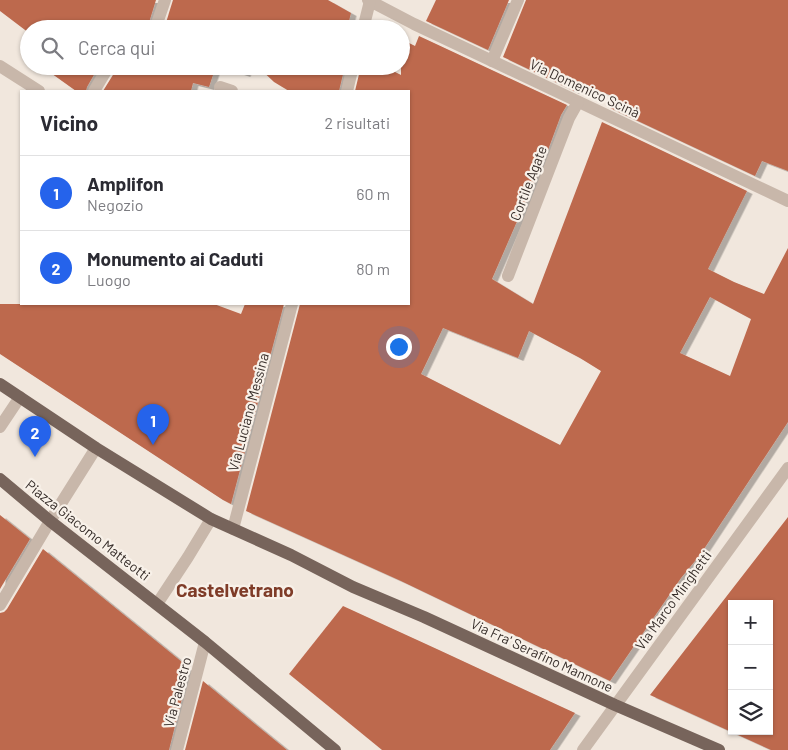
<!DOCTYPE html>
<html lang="it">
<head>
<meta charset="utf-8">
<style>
	:root { --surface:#fff; --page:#f7f7f7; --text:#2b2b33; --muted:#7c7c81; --line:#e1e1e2; --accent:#2563eb }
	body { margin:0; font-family:Barlow,sans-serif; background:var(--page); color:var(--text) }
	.controls { position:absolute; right:15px; bottom:15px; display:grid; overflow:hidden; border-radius:0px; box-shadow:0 1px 4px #0004 }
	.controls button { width:45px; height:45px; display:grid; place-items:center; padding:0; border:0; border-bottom:1px solid var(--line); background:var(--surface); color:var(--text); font:25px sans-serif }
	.you { position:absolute; left:398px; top:346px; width:18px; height:18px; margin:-12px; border:4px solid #fff; border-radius:50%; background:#1a73e8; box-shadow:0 0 0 8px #1a73e833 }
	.badge { display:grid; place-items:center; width:32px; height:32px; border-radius:50%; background:var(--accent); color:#fff; font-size:16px; font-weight:700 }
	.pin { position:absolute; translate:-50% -41px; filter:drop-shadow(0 1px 2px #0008) }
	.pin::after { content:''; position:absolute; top:26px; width:18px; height:15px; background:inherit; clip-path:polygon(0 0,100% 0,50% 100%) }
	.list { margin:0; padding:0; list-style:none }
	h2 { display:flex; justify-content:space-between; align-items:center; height:65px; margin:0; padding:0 20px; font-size:21px }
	h2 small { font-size:16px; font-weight:400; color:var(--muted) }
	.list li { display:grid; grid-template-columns:32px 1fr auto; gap:15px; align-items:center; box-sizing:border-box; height:75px; padding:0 20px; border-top:1px solid var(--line) }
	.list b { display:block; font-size:19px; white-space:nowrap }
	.list p { margin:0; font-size:16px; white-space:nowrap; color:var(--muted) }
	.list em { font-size:16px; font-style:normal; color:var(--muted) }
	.icon { flex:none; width:28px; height:28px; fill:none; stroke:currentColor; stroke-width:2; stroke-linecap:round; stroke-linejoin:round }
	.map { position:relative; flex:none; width:788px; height:750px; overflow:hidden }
	.search { position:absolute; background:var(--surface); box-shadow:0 1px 4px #0004; left:20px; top:20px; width:390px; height:55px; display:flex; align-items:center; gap:12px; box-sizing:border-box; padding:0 18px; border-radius:28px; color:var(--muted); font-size:19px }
	.panel { position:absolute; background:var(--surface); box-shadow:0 1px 4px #0004; left:20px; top:90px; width:390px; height:215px; border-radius:0px }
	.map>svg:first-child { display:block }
</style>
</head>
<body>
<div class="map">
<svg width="788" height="750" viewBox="0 0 788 750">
	<defs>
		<filter id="shadow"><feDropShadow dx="5.5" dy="3" stdDeviation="0" flood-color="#0004"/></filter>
	</defs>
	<rect width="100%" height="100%" fill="#f1e7dd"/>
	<g fill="#bd694e" fill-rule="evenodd" filter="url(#shadow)">
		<polygon points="0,0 156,0 147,29 29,29 29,33 0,11"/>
		<polygon points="173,0 328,0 351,13 347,29 164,29"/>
		<polygon points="436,0 509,0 488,50 426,21"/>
		<polygon points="526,0 788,0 788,171 762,161 755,176 608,107 612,96 578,82 574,91 503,57"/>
		<path d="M419,36L567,105L561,115L548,150L492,279L533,304L602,122L747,191L708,269L734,282L764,294L788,248V422L700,555L681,578L610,681L401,581L246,511L300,304H409V91H355L361,66H383L401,75V39L415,46ZM710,297L751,319L730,376L680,353ZM443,328L518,358L529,331L580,358L601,371L560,445L421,374Z"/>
		<polygon points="51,66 99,66 87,87 86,91 76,91 48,71"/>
		<polygon points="117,66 216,66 209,87 193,83 191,91 103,91 116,70"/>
		<polygon points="220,66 247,66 245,74"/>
		<polygon points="257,66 345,66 339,91 289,91 274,82"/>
		<polygon points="0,304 214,304 241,314 245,304 284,304 231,504 223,500 0,354"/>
		<polygon points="0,515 30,539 0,589"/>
		<path d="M788,517V750H771L650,695ZM732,604H769V731H732Z"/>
		<polygon points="43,549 182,662 181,663 189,670 169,750 0,750 0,613 4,612 7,609"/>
		<polygon points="343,606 439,650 575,713 550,750 382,750 289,674"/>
		<polygon points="203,681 255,724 287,750 185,750"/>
	</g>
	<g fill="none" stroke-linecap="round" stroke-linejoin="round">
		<g stroke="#c8b7aa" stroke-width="12">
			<polyline points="368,0 414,24 788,201"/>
			<polyline points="155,29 165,0"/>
			<polyline points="363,29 370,1"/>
			<polyline points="492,61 518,0"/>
			<polyline points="0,66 39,91"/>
			<polyline points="220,87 232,91"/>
			<polyline points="94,91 109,66"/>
			<polyline points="347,91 353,66"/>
			<polyline points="508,276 569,118 578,102"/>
			<polyline points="0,427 20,397"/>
			<polyline points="233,529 292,304"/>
			<polyline points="157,604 188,557 211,519"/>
			<polyline points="0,605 50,521 96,448"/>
			<polyline points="177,750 205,642"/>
			<polyline points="583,750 788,468"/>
		</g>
		<g stroke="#77645b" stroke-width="12">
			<polyline points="0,384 96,448 211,519 291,555 353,587 424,617 615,705 719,750"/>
			<polyline points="0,479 50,521 205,642 335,750"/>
		</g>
	</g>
	<g text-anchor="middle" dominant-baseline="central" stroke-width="4.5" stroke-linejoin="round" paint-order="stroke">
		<g font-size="14" fill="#362d29" stroke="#f8f1e9">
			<text transform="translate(585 88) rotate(25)">Via Domenico Scinà</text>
			<text transform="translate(528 183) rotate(-69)">Cortile Agate</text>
			<text transform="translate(248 412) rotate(-75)">Via Luciano Messina</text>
			<text transform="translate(88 530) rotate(38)">Piazza Giacomo Matteotti</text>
			<text transform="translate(673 600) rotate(-54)">Via Marco Minghetti</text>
			<text transform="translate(542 655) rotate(25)">Via Fra' Serafino Mannone</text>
			<text transform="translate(177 692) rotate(-75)">Via Palestro</text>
		</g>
		<g font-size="19" font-weight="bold" fill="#7f3c28" stroke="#f8f1e9">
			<text x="235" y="589">Castelvetrano</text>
		</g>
	</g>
</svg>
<div class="controls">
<button>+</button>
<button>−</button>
<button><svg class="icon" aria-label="layers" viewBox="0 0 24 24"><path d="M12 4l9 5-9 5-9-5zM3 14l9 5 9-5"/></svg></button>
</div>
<div class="you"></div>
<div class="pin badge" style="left:153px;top:445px">1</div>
<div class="pin badge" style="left:35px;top:457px">2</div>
<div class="search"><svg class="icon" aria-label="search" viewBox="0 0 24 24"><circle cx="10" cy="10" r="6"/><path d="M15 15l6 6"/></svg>Cerca qui</div>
<section class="panel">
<h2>Vicino<small>2 risultati</small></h2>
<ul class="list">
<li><span class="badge">1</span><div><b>Amplifon</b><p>Negozio</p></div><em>60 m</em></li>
<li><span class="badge">2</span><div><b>Monumento ai Caduti</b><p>Luogo</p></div><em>80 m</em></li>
</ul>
</section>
</div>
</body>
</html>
